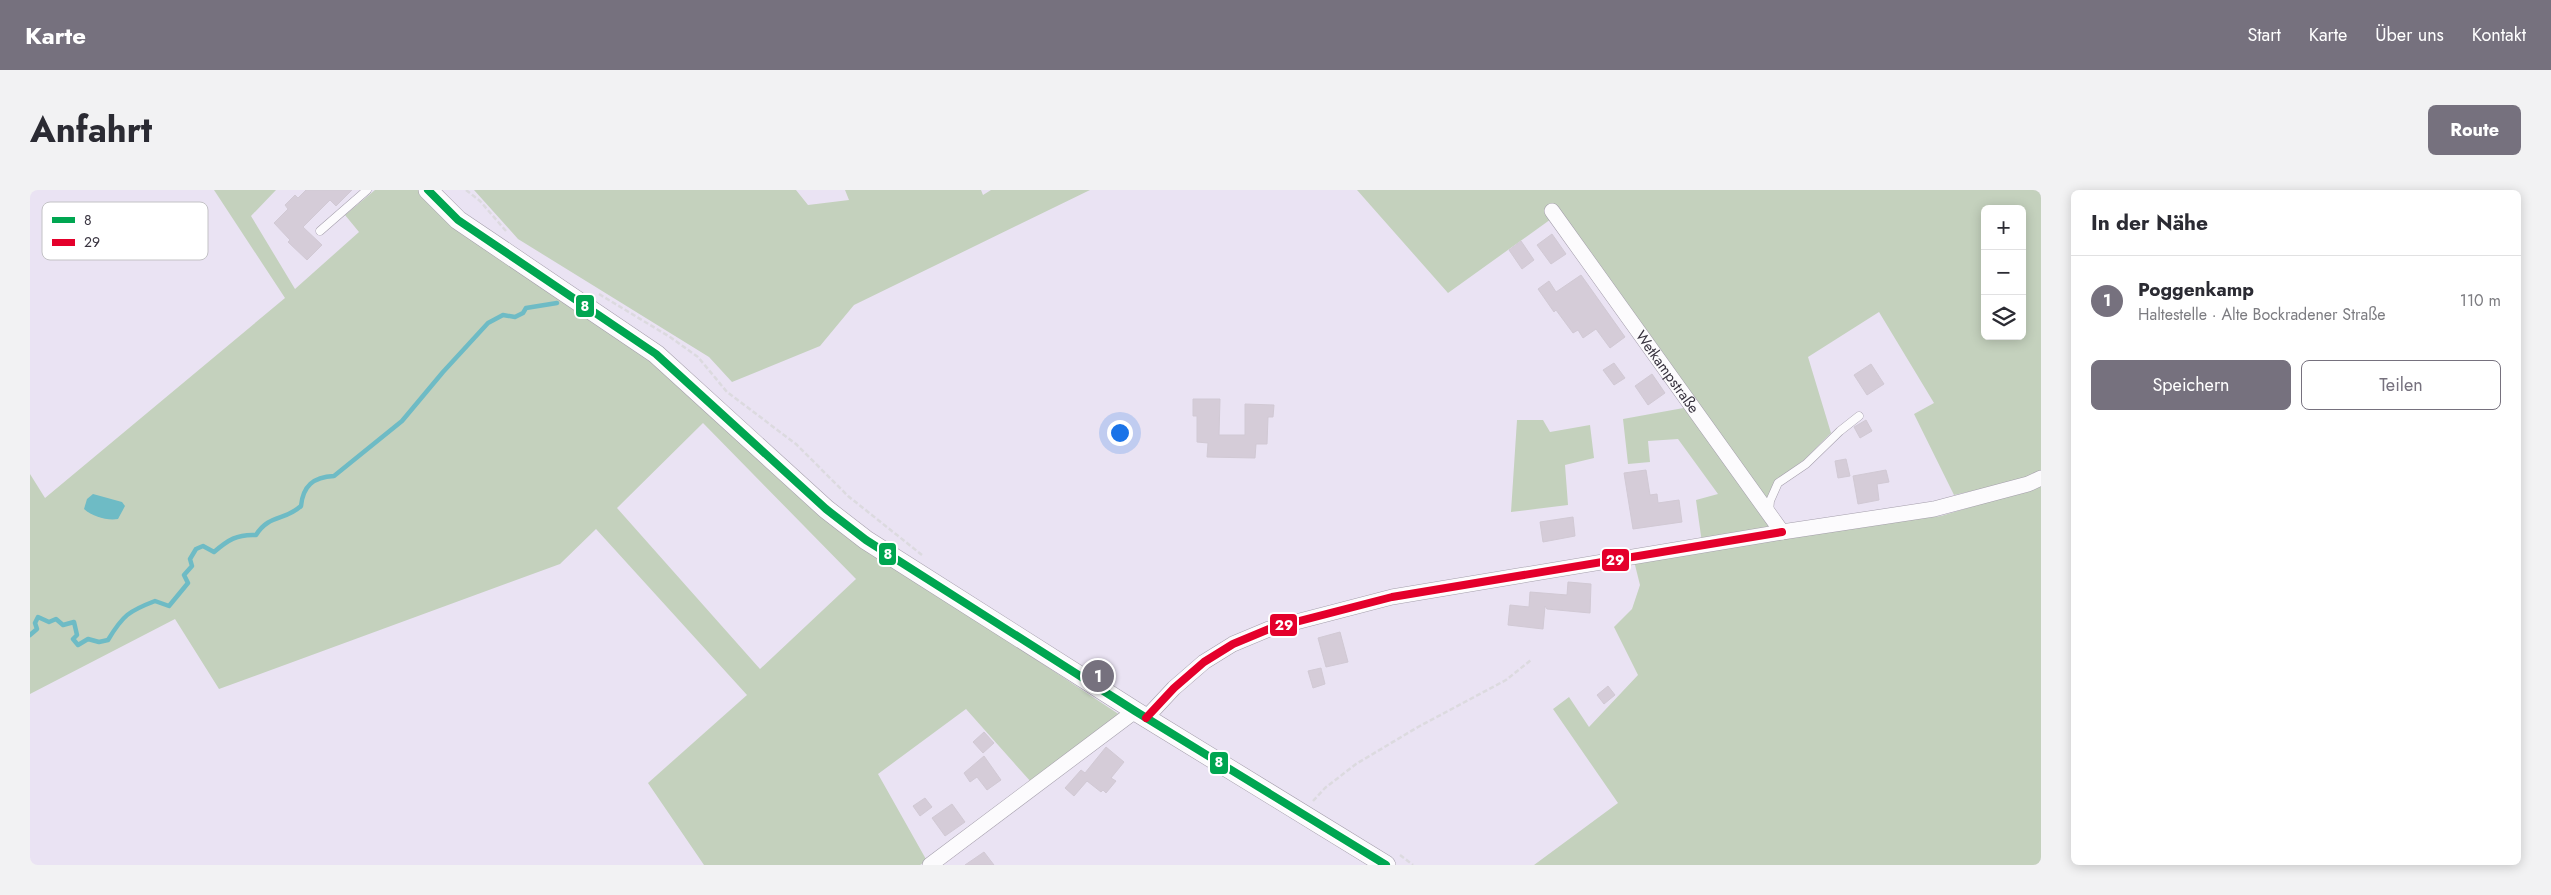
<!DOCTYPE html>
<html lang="de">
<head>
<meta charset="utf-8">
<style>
	:root { --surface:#fff; --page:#f2f2f3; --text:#2b2b33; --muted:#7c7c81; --line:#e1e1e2; --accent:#76717e }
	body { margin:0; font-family:Jost,sans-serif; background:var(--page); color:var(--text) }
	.controls { position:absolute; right:15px; top:15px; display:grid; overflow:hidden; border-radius:8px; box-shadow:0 2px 12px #0003 }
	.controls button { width:45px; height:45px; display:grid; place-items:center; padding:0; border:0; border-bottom:1px solid var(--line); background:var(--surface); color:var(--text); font:25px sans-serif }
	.you { position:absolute; left:1089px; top:242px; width:18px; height:18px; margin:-12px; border:4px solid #fff; border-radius:50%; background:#1a73e8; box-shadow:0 0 0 8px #1a73e833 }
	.badge { display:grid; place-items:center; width:32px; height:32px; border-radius:50%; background:var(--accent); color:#fff; font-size:16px; font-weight:700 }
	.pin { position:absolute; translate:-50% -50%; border:2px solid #fff; box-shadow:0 1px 5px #0006 }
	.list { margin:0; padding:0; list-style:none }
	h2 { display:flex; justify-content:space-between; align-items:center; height:65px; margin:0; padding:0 20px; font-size:21px }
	h2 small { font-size:16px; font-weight:400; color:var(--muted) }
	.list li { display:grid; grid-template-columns:32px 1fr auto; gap:15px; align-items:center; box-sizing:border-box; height:90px; padding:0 20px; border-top:1px solid var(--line) }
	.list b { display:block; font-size:19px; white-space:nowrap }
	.list p { margin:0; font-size:16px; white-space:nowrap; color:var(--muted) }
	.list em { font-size:16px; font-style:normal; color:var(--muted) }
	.actions { display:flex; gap:10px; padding:15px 20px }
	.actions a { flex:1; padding:11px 0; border:1px solid var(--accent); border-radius:8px; text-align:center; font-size:18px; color:var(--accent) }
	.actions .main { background:var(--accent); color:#fff }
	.icon { flex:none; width:28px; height:28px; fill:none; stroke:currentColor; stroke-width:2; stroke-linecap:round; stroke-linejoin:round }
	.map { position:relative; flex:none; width:2011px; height:675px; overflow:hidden; border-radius:8px }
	header { display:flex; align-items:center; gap:30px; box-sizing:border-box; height:70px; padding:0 25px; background:var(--accent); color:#fff }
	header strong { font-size:24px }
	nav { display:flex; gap:28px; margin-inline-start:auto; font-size:18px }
	.intro { display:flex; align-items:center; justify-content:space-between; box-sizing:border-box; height:120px; padding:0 30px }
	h1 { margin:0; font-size:35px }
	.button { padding:12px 22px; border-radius:8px; background:var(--accent); color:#fff; font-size:18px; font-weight:700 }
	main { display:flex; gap:30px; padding:0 30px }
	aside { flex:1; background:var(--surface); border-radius:8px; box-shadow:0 2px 12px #0003 }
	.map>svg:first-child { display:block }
</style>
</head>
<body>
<header>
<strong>Karte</strong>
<nav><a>Start</a><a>Karte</a><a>Über uns</a><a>Kontakt</a></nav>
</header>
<div class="intro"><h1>Anfahrt</h1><a class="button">Route</a></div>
<main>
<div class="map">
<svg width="2011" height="675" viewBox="0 0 2011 675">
	<rect width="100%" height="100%" fill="#eae3f3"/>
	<g fill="#c4d1bd" fill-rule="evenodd">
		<path d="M184,0H246L221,26L265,99L329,42L315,25L345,0H390L623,166L834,356L1090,525L1001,592L936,519L848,584L897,671L890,675H674L618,593L717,505L566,339L530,374L189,499L145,429L0,504V284L15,308L255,108ZM673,233L826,389L730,479L587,318Z"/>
		<polygon points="444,0 766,0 778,15 819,10 815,0 951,0 953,5 961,0 1060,0 824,115 790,156 702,192 679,167 488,49"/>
		<path d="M1327,0H2011V283L1997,289L1924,305L1884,224L1904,213L1849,122L1778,167L1801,243L1774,270L1746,291L1736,311L1528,24L1418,103ZM1955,19H1992V146H1955Z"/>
		<polygon points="1659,217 1738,330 1740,346 1911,326 2011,296 2011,675 1504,675 1588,613 1523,519 1539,507 1559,537 1608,485 1584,437 1602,419 1610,395 1604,371 1673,360 1666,310 1688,304 1648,249 1618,251 1620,272 1598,274 1593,229"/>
		<polygon points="1487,230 1513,230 1520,242 1560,235 1564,268 1535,275 1538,315 1481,322"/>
	</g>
	<path fill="#6ebbc5" d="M63,304L92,312L95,316L88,329C77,331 62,326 54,319L57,309Z"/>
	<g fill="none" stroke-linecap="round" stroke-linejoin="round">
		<path stroke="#6ebbc5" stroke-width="4.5" d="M0,445L7,439L5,433L8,427L19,432L26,429L33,435L44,432L47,445L43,449L48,455L58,449L69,452L78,450C93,425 99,421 125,411L139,416L158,393L154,385L162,376L160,369L166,359L173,356L184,362C198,350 207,344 226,345C239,324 255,331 271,316C273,296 283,287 304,286L372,231L413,182L458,133L473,125L485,127L493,123L496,118L527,113"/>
	</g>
	<g fill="#d5ccd8" stroke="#d1c9d4">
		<polygon points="276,0 322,0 306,16 300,10 273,37 292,55 277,70 258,52 260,50 244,33 258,19 255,15 265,5 268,8"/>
		<polygon points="1522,44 1536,64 1521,74 1507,55"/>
		<polygon points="1491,51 1504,70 1492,79 1479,60"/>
		<polygon points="1551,85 1595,147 1580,158 1566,139 1553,148 1548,140 1543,143 1526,120 1524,122 1508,99 1519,91 1526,102"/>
		<polygon points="1584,173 1595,188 1584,195 1573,180"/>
		<polygon points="1841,174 1854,194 1837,205 1824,185"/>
		<polygon points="1622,184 1635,203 1618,215 1605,196"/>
		<polygon points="1163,209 1190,209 1189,245 1215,245 1215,214 1244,215 1243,227 1238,227 1237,254 1226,254 1225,268 1177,267 1178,253 1167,252 1167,226 1163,226"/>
		<polygon points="1836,230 1842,241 1830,248 1824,237"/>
		<polygon points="1816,269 1820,286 1808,288 1805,271"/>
		<polygon points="1616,280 1620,305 1627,304 1628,313 1649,310 1652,332 1603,339 1594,283"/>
		<polygon points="1856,280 1859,292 1847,294 1849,310 1828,314 1823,286"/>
		<polygon points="1543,327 1545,346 1513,352 1510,332"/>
		<polygon points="1538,392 1561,394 1560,423 1517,419 1515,416 1513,439 1478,435 1480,415 1499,417 1500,402 1537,405"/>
		<polygon points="1310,442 1318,472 1296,477 1288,448"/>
		<polygon points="1291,478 1295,494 1283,498 1278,481"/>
		<polygon points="1578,496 1585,505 1574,514 1567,505"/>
		<polygon points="954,542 964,553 953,563 943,552"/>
		<polygon points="1076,557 1094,572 1081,588 1086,591 1076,603 1073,600 1071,602 1057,591 1044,606 1035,598 1051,580 1055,583"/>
		<polygon points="954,566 971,590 957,600 947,587 940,592 934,583"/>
		<polygon points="895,608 902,617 890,626 883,616"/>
		<polygon points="922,614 935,632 915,646 902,628"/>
		<polygon points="954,662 964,675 935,675"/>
	</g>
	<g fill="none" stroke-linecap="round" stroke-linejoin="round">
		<defs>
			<g id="service">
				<polyline points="290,41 337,0"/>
				<polyline points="1739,322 1740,311 1748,293 1776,274 1810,241 1829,226"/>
			</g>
			<g id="minor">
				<path id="s1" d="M1522,21L1752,342L1904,319L1998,294L2011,288"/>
				<polyline points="1116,528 1144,498 1174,472 1203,454 1239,439 1362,407 1752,342"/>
				<polyline points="900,675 1105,521"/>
			</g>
			<polyline id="tertiary" points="398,0 428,30 626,164 796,319 836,350 1105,521 1356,675"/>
		</defs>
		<use href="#service" stroke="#a49eab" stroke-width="9"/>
		<use href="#minor" stroke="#a49eab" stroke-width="16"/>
		<use href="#tertiary" stroke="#a49eab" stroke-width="20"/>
		<g stroke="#dcdadf" stroke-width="2.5" stroke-dasharray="5 2.5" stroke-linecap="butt">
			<polyline points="436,0 450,11 476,41"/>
			<polyline points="569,104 640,147 668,167 697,202 766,254 818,306 892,365"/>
			<polyline points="1283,611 1295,598 1326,574 1388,537 1476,490 1501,470"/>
			<polyline points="1370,665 1383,675"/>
		</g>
		<use href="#service" stroke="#fcfbfd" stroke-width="8"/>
		<use href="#minor" stroke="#fcfbfd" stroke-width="15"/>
		<use href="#tertiary" stroke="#fcfbfd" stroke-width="19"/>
		<defs>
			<polyline id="bus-1" points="398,0 428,30 626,164 796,319 836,350 1105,521 1356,675"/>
			<polyline id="bus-2" points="1116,528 1144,498 1174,472 1203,454 1239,439 1362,407 1752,342"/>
		</defs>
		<use href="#bus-1" stroke="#fff" stroke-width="11"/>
		<use href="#bus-2" stroke="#fff" stroke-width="11"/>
		<use href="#bus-1" stroke="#00a651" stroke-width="8"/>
		<use href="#bus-2" stroke="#e4002b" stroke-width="8"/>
	</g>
	<g text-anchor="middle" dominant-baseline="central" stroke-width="4" stroke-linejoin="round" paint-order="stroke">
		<g font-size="15" fill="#38333f" stroke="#fff">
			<text stroke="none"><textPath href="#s1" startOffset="198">Wetkampstraße</textPath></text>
		</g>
	</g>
	<rect x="12" y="12" width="166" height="58" rx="8" fill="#fff" stroke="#c3c2c5" stroke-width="1"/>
	<rect x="22" y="27" width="23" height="6" fill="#00a651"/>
	<rect x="22" y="49" width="23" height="7" fill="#e4002b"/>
	<g font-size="14" fill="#38333f">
		<text x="54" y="35">8</text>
		<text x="54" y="57">29</text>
	</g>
	<g stroke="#fff" stroke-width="2">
		<rect x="545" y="104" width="20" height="24" rx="5" fill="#00a651"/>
		<rect x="848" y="352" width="19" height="24" rx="5" fill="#00a651"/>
		<rect x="1571" y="358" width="29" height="24" rx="5" fill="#e4002b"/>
		<rect x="1239" y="423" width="29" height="24" rx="5" fill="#e4002b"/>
		<rect x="1179" y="561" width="20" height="24" rx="5" fill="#00a651"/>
	</g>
	<g font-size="14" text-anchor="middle" font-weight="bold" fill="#fff">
		<text x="555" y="121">8</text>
		<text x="858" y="369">8</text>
		<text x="1585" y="375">29</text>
		<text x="1254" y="440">29</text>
		<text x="1189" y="577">8</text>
	</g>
</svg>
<div class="controls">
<button>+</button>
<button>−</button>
<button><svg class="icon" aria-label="layers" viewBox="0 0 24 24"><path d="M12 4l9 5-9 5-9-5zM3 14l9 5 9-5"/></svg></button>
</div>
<div class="you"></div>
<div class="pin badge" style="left:1068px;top:486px">1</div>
</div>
<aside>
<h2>In der Nähe<small></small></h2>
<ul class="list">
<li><span class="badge">1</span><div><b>Poggenkamp</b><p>Haltestelle · Alte Bockradener Straße</p></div><em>110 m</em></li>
</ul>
<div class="actions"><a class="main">Speichern</a><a>Teilen</a></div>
</aside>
</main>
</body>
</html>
